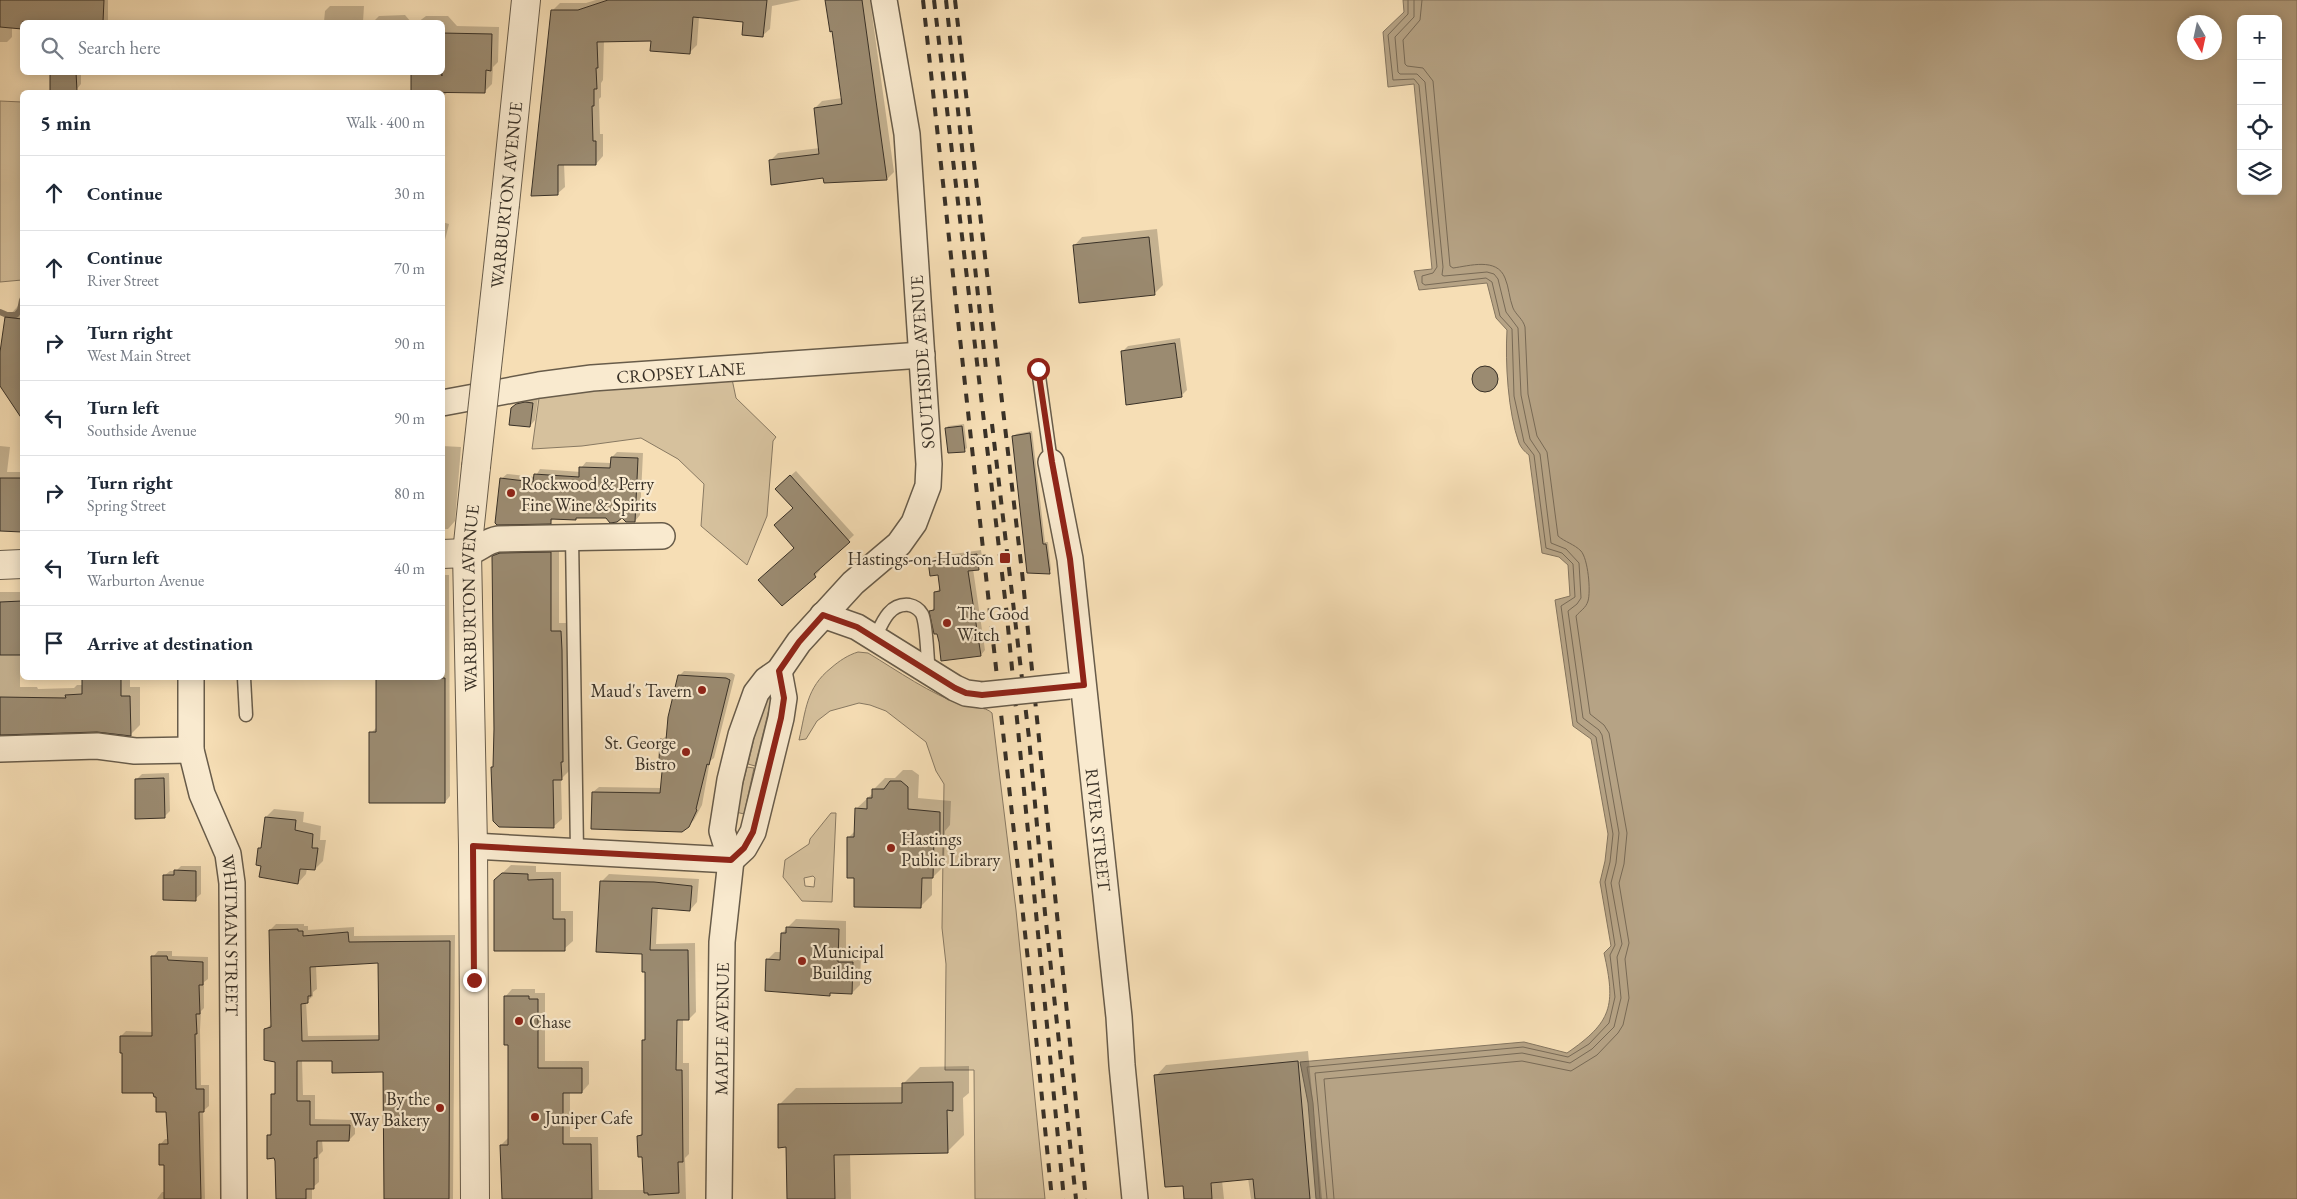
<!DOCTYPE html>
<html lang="en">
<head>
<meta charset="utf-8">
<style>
	:root { --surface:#fff; --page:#f6f6f7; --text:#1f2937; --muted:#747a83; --line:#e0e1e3 }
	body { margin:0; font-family:"EB Garamond",serif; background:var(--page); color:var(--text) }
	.controls { position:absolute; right:15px; top:15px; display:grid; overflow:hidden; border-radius:8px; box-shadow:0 2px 12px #0003 }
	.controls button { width:45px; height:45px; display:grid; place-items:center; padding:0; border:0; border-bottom:1px solid var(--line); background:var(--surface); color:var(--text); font:25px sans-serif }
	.compass { position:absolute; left:2177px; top:15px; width:45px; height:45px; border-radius:50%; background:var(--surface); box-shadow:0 2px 12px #0003; rotate:171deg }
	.stop { position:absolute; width:15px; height:15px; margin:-11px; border:4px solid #8f2418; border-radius:50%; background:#fff }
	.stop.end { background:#8f2418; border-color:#fff; box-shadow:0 1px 5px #0008 }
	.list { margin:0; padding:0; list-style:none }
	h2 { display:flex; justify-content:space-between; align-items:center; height:65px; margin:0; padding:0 20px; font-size:21px }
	h2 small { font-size:16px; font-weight:400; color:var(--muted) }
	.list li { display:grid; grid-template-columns:32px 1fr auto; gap:15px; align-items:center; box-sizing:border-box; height:75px; padding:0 20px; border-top:1px solid var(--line) }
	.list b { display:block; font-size:19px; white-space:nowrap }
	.list p { margin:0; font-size:16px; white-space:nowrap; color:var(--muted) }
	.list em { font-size:16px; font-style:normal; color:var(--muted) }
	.icon { flex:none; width:28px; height:28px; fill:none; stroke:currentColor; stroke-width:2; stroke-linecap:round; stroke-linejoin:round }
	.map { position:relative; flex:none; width:2297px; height:1199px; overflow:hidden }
	.search { position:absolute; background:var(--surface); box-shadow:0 2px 12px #0003; left:20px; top:20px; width:425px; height:55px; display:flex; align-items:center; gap:12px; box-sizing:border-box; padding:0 18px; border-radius:8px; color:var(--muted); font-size:19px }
	.panel { position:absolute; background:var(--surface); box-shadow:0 2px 12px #0003; left:20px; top:90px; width:425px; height:590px; border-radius:8px }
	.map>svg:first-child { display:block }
</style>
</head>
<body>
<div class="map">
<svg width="2297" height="1199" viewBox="0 0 2297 1199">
	<rect width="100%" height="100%" fill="#f6deb5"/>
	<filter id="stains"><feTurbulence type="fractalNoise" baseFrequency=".004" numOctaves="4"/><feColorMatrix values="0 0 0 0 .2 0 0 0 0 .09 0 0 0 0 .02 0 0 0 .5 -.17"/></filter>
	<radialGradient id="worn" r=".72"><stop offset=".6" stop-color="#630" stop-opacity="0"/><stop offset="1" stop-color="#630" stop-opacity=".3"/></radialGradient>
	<g fill="#d6c19d" stroke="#887962" fill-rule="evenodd">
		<polygon points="0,101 22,102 22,280 0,282"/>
		<polygon points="732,379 736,398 776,437 773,441 767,516 747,565 701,526 704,484 678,459 641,438 582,446 532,449 540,391"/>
		<path d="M858,652L868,653C898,671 930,694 963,705C972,708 985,706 992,713L1016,910L1045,1199H975L974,1070H945L946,964L942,928L944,784L936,771L926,742L886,711L870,705L859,703L830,711L817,721L806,739L799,740C806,710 806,688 831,668C839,661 848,655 858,652Z"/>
		<polygon points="767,697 771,700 770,705 755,766 748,764 763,701"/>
		<polygon points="747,767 754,768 744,814 736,812"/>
		<path d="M831,813H836L832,902L802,901L783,877L785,860L809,844L810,839ZM813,876L815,878L814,887L805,886L804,878Z"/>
	</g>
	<path fill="#b6a385" stroke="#84755f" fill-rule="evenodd" d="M1403,0H2297V1199H1316L1308,1103L1300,1062L1524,1042L1567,1053C1612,1022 1616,1006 1604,953L1611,946L1600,882L1605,861L1608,834L1591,739L1573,726L1555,600L1570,596L1568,565L1559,557L1542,553L1529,455C1525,452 1521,448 1519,443C1508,412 1505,363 1507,330L1496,318L1487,283L1419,290L1414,271L1432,269L1414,84L1388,87L1383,32L1404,12ZM2241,19H2278V191H2241ZM2184,22H2214V52H2184Z"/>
	<g fill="#0003" fill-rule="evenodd">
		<polygon points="0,0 108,0 108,22 22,22 22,29 12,28 12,37 7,42 0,42"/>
		<polygon points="596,0 801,0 772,6 770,29 762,36 744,21 699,17 697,45 689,53 652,40 604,40 603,80 601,83 601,97 599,99 600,134 603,134 603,156 596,164 564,164 565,187 557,194 552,11 560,3 586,3"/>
		<polygon points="826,0 870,0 894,172 887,179 824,177 770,161 778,153 820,148 815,108 822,101 842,98 833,30"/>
		<polygon points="330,6 364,6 363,22 324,22 325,11"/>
		<polygon points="405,15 411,22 373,22 379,16"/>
		<polygon points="426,16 448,16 457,26 499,27 498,62 493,67 492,84 484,92 448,92 442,97 442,92 412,92 412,73 383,72 442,72 442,22 418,22"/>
		<polygon points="52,72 124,72 121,75 81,73 81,84 76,90 59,92 52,92"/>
		<polygon points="442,222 449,224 442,252"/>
		<polygon points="1157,229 1163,285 1155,293 1074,246 1082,237"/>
		<polygon points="18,306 22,307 22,402 11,401 0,386 0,357 7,318"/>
		<polygon points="1180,338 1187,390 1181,396 1122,352 1128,346"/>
		<circle cx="1486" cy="378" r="12"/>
		<polygon points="538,398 535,420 530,426 512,409 522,399"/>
		<polygon points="964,424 967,448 964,450 946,429 948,426"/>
		<polygon points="1032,431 1045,542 1048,542 1051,570 1049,572 1014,436 1016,434"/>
		<polygon points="0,446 10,447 7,472 22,472 22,531 0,530"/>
		<polygon points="442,446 461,447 455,521 448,529 442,529"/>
		<polygon points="617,452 643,453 640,515 635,521 622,516 555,518 550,522 501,479 507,474 535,477 540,469 581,472 581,468 586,462 611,463 612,457"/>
		<polygon points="796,471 854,535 819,568 820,570 815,576 796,548 794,508 782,483"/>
		<polygon points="559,545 559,623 569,623 571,752 569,754 570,770 561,779 562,819 553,827 494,821 493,557 502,549"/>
		<polygon points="981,550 983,564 978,568 973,569 985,650 981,655 940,642 931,611 935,607 935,593 940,588 939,573 929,562 934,557"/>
		<polygon points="442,575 449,575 450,796 445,802 371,733 377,727 377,678 442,678"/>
		<polygon points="0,592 22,592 22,651 20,654 20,687 37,687 38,689 74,688 77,685 83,685 83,678 130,678 130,687 140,687 140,725 130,735 97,730 0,733"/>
		<polygon points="684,671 732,673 735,675 714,758 710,761 702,805 694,820 688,826 593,792 599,787 662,788 664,760 661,740 668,735 679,676"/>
		<polygon points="903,770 912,770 919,775 918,798 951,801 950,825 945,831 944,866 932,878 932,895 921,906 856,877 849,837 856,830 856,809 873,793 873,790 885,778 895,778"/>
		<polygon points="169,773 170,811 164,817 136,780 142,774"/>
		<polygon points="274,809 304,812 303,822 321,826 320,840 326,840 323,861 315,869 307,868 306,874 298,883 262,865 259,849 263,845 266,817"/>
		<polygon points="511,865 536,866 536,872 561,872 561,911 573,911 573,941 564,949 495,880"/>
		<polygon points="181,866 201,866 201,894 195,899 164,876 170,871 176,871"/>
		<polygon points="609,874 699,879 697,902 690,910 658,907 656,944 695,943 696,1012 689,1019 683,1019 683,1063 689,1063 689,1154 685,1158 686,1199 503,1199 501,1145 509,1137 509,1044 505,997 512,989 535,989 535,993 545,993 545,1061 589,1061 589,1084 582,1092 570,1092 570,1137 598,1137 599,1190 645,1190 644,1156 639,1136 644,1131 643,1040 647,1037 647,970 643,953 602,881"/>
		<polygon points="796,919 846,921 846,954 861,954 860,985 852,993 832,992 829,994 767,960 775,952 782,952 782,933"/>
		<path d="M276,924H304V926H308V930L354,927V936L455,935L453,1199H385L384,1071L333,1060H302L303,1095H315V1119L355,1120V1134L349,1140H322L323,1151L319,1155V1182L312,1188V1199H277L276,1161L268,1136L273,1131L272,1095L277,1090L276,1060L265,1030L271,1024L270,930ZM380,962L381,1035L308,1036L306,1002L313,996V992L317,989L316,966Z"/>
		<polygon points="158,951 172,951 172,956 208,957 208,979 204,982 204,1008 201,1011 200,1030 201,1085 209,1085 209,1106 203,1111 205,1199 157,1199 162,1192 165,1192 165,1163 160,1145 165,1139 169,1139 167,1111 123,1052 121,1036 126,1031 153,1032 153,957"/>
		<polygon points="1308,1051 1322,1199 1251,1199 1248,1178 1222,1180 1224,1199 1185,1199 1184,1184 1156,1076 1166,1065"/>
		<polygon points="969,1066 969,1093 963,1098 964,1135 947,1152 850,1153 851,1199 788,1199 787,1146 779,1105 796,1088 904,1087 904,1083 920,1067"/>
	</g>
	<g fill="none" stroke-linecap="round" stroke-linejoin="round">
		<g stroke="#786a56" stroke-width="1">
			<polyline points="1320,1199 1313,1103 1307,1067 1523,1047 1568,1057 1589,1044 1609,1023 1615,997 1610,955 1615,945 1605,882 1610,862 1613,834 1596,737 1577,722 1561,606 1575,597 1573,564 1562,553 1546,548 1534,455 1524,442 1514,396 1512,329 1500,316 1492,282 1486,278 1425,285 1422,283 1422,276 1433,273 1437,267 1419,85 1414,79 1393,80 1388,35 1408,14 1408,0"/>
			<polyline points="1327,1199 1315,1073 1522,1053 1570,1063 1592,1049 1614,1027 1621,998 1617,957 1622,944 1611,883 1616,863 1619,833 1602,735 1599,730 1583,718 1568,611 1577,604 1581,598 1579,563 1566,549 1551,543 1540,454 1530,439 1521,395 1518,328 1506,312 1498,279 1494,274 1487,272 1444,276 1442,275 1443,267 1425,82 1417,74 1400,74 1398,72 1395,37 1414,17 1414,0"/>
			<path d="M1334,1199L1324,1079L1522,1061L1571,1071L1597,1055L1618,1033L1623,1025L1629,998L1625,959L1629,943L1619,883L1624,864L1627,833L1609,733L1604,725L1590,714L1576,616C1580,611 1586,608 1588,601C1591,591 1588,559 1581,551C1574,544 1565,542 1558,536L1547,452L1537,436L1528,394L1525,327C1523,319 1516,315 1513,308C1509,298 1509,287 1505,278C1497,257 1469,266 1453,268L1450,266L1433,81L1423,68L1407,66L1405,64L1403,40L1420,20L1422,0"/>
		</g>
		<polyline stroke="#84755f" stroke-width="6" points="0,312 7,315 16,315 20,310 22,300"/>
	</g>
	<g fill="#9b8b71" stroke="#393127" fill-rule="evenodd">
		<polygon points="0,0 104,0 103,22 22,22 22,29 0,27"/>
		<polygon points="608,0 767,0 763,37 742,35 743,22 693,17 690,54 650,51 651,41 597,42 598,68 596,68 597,89 594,89 594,106 592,106 593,141 596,141 596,165 558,165 558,195 531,196 551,10 578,10"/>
		<polygon points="825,0 862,0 887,180 824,183 823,178 771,185 769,160 819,154 814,108 842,104 832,31 830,32"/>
		<polygon points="442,33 492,34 491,71 486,70 485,93 411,92 411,72 440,72 442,76"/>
		<polygon points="50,72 76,72 77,91 50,92"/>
		<polygon points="1149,237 1155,295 1079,303 1073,245"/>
		<polygon points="5,317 22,319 22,419 0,386 0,352"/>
		<polygon points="1175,343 1182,397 1126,405 1121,351"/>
		<circle cx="1485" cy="379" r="13"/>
		<polygon points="525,402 533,403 530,427 509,425 511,408 516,404"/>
		<polygon points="962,426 965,452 948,453 945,428"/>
		<polygon points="1030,433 1043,544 1046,544 1050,574 1027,573 1012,436"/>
		<polygon points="611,457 638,458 635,522 626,522 622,518 617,522 610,523 606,518 576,518 576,520 551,519 551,524 497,525 495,523 500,478 533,482 534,474 579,477 579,467 610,468"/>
		<polygon points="790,475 850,542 814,574 816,577 782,606 758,580 794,548 774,525 793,508 775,489"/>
		<polygon points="0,478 22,478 22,532 0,531"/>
		<polygon points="551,552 551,631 561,631 562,650 563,762 561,762 562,780 553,780 554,828 499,827 493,821 491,767 493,767 494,729 492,556 500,553"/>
		<polygon points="977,554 979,570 968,571 981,656 941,661 939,642 937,634 934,634 929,611 934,610 934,592 940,591 938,575 930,576 928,561"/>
		<polygon points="22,601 21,655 0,655 0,602"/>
		<polygon points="678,675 726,678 730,680 709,765 707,764 696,809 697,810 689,827 682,832 591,829 592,792 660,793 663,761 659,760 660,739 666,740 668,717"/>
		<polygon points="82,678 121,678 121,696 130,696 131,736 97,732 0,735 0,697 66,698 65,695 82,694"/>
		<polygon points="376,678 445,678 445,803 369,803 369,732 376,732"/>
		<polygon points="164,778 165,818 135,819 135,779"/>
		<polygon points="890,781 901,781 908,787 908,809 940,812 940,838 934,838 933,878 922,878 921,908 854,907 854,878 847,878 847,837 854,837 855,808 867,809 867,798 872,798 872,789 884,789"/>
		<polygon points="265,817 296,820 295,830 313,834 312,848 318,848 315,870 300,869 298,884 259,877 261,866 256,865 258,848 261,848"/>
		<polygon points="174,870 196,871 196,901 163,900 163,875 174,875"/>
		<polygon points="502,873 528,874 528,880 553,879 553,919 565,919 565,951 494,951 494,880"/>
		<polygon points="600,881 654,882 692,886 690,911 652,908 650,950 688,950 689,1020 677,1020 676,1070 682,1070 683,1162 678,1162 679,1193 648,1195 648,1193 644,1193 642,1157 638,1157 637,1136 642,1135 642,1040 645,1040 645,972 642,972 642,954 596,952"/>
		<polygon points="786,927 839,929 838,962 853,962 852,994 830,993 830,996 765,991 766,959 780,960 781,933 786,933"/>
		<path d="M298,929V931H303V936L348,932L349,942L450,941L449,1199H384L383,1072L332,1073V1061H297V1101H310V1125H350L349,1141H317V1158H314V1189H306V1199H276L275,1161L274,1158L267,1159V1135H271V1094H275V1062L264,1060V1029L271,1027L269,930ZM378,963L379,1040L302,1041L301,1004L308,1003V996H311L310,967Z"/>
		<polygon points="151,956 167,956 168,960 203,962 203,985 199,985 200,1014 196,1014 197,1034 195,1034 196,1089 204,1089 204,1112 199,1112 201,1199 164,1199 164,1165 159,1165 159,1144 168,1144 166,1112 156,1112 156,1097 154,1097 153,1093 122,1093 122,1053 120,1053 120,1036 152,1036"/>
		<polygon points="504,996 529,996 529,999 538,999 538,1068 582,1068 582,1093 563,1093 563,1144 591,1144 592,1199 502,1199 500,1145 508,1145 508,1045 504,1045"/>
		<polygon points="1298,1061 1310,1199 1255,1199 1253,1179 1211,1183 1212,1199 1184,1199 1183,1186 1165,1187 1154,1075"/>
		<polygon points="953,1082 953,1111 947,1110 948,1153 834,1155 835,1199 787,1199 786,1147 778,1148 778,1104 902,1103 902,1083"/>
	</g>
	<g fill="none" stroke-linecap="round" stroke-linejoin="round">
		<defs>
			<g id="service">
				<polyline points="1038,369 1051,462"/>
				<polyline points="572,537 577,851"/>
				<path d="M875,638C882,623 889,603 909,605C914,606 919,609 922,614C927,624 927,658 929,672"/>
				<polyline points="244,678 246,715"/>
			</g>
			<g id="minor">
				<path id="s1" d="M442,403L539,385L592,378L922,355"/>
				<path id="s2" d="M1051,462L1070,559L1119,1017L1122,1065L1135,1199"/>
				<path d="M467,553C478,550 486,541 498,539L662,536"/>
				<polyline points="823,615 857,627 955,688 966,693 982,695"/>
				<path id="s3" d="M191,678V750L202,794L228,854L232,883L234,1199"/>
				<polyline points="0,749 97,746 135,751 191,750"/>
				<polyline points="473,846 731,860"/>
				<polyline points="731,860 744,848 753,832 781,718 784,698 779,671"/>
				<path id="s4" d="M719,1199L722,942L731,860L722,831L730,780L741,735L756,693L766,680L779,671L799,642L853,583L899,544L914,523L928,486L929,464L907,134L884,0"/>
			</g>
			<g id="tertiary">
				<polyline points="505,204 526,0"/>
				<polyline points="442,554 467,553"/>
				<polyline points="0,565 22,564"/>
				<path id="s5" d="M475,1199L473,846L467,553L476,467"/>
			</g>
		</defs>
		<use href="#service" stroke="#685c4a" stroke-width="15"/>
		<use href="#minor" stroke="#685c4a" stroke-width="28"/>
		<use href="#tertiary" stroke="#685c4a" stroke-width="30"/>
		<use href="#service" stroke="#f9eacf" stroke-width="12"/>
		<use href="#minor" stroke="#f9eacf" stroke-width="25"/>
		<use href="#tertiary" stroke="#f9eacf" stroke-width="28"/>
		<g stroke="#393127" stroke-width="4" stroke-dasharray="9 9" stroke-linecap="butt">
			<polyline points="923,0 1032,997 1052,1199"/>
			<polyline points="934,0 1006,607 1064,1199"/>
			<polyline points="946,0 986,369"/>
			<polyline points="955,0 1022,572 1086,1199"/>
			<polyline points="992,424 1029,738 1045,913 1076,1199"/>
		</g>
		<defs>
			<polyline id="minor-bridge" points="982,695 1069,686"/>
			<polyline id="tertiary-bridge" points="476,467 505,204"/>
		</defs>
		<use href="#minor-bridge" stroke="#685c4a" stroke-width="28" stroke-linecap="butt"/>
		<use href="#tertiary-bridge" stroke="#685c4a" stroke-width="30" stroke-linecap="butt"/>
		<use href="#minor-bridge" stroke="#f9eacf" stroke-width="25"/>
		<use href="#tertiary-bridge" stroke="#f9eacf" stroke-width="28"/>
	</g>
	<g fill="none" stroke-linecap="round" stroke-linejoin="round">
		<polyline stroke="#8f2418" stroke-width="6" points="474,980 473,846 731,860 744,848 753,832 781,718 784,698 779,671 799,642 823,615 857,627 955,688 966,693 982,695 1084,685 1070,559 1052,462 1038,369"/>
	</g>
	<g fill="#8f2418" stroke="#f9eacf" stroke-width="2">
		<circle cx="511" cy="493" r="5"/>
		<rect x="999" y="552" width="12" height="12" rx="2.5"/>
		<circle cx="947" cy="623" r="5"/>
		<circle cx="702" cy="690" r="5"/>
		<circle cx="686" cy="752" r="5"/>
		<circle cx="891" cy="848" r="5"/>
		<circle cx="802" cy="961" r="5"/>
		<circle cx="519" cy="1021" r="5"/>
		<circle cx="440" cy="1108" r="5"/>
		<circle cx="535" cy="1117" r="5"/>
	</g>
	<g text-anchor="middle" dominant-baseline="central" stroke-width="4.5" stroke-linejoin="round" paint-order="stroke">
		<g font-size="18" fill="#393127" stroke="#f9eacf">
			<text transform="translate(506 195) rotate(-84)">WARBURTON AVENUE</text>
			<text transform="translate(922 362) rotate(-94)">SOUTHSIDE AVENUE</text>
			<text stroke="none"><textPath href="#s1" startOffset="241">CROPSEY LANE</textPath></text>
			<text stroke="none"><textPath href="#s5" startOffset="601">WARBURTON AVENUE</textPath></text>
			<text stroke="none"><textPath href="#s2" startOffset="371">RIVER STREET</textPath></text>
			<text stroke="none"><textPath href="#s3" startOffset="264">WHITMAN STREET</textPath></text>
			<text stroke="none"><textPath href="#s4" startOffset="170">MAPLE AVENUE</textPath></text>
		</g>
		<g font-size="18" fill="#393127" stroke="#f9eacf" text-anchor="start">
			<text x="521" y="483">Rockwood &amp; Perry<tspan x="521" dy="21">Fine Wine &amp; Spirits</tspan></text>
			<text x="994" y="558" text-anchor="end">Hastings-on-Hudson</text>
			<text x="957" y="613">The Good<tspan x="957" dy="21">Witch</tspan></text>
			<text x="692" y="690" text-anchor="end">Maud's Tavern</text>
			<text x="676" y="742" text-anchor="end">St. George<tspan x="676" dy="21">Bistro</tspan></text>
			<text x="901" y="838">Hastings<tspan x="901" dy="21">Public Library</tspan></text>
			<text x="812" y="951">Municipal<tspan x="812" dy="21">Building</tspan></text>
			<text x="529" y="1021">Chase</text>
			<text x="430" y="1098" text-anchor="end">By the<tspan x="430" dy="21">Way Bakery</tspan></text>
			<text x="545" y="1117">Juniper Cafe</text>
		</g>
	</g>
	<rect width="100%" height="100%" filter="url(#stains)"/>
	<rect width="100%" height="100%" fill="url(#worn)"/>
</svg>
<div class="controls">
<button>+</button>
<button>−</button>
<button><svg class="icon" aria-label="locate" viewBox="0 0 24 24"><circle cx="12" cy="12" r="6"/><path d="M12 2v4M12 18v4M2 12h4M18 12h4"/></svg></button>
<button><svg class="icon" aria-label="layers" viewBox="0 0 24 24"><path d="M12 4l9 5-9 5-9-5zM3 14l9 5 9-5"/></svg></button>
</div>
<svg class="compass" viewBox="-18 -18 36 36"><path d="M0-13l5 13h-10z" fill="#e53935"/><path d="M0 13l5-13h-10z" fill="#747a83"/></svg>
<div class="stop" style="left:1038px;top:369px"></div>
<div class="stop end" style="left:474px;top:980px"></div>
<div class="search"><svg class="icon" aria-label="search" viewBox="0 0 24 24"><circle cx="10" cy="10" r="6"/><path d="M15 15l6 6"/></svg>Search here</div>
<section class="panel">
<h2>5 min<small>Walk · 400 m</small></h2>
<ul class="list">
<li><svg class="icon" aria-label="ahead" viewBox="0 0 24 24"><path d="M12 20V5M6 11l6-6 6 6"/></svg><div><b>Continue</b></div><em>30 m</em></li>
<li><svg class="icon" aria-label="ahead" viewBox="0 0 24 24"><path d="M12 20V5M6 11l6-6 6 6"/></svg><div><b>Continue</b><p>River Street</p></div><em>70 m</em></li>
<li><svg class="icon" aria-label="right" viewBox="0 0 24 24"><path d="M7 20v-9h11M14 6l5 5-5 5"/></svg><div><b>Turn right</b><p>West Main Street</p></div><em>90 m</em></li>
<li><svg class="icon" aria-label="left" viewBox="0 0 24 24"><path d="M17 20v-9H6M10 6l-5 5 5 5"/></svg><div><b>Turn left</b><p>Southside Avenue</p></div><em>90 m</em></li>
<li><svg class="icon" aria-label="right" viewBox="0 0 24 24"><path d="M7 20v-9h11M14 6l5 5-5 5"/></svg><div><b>Turn right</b><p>Spring Street</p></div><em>80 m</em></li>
<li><svg class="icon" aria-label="left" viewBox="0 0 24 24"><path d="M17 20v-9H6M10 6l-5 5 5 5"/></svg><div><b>Turn left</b><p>Warburton Avenue</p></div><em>40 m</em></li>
<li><svg class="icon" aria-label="arrive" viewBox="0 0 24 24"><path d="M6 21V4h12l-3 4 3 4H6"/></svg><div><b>Arrive at destination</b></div></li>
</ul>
</section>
</div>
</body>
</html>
